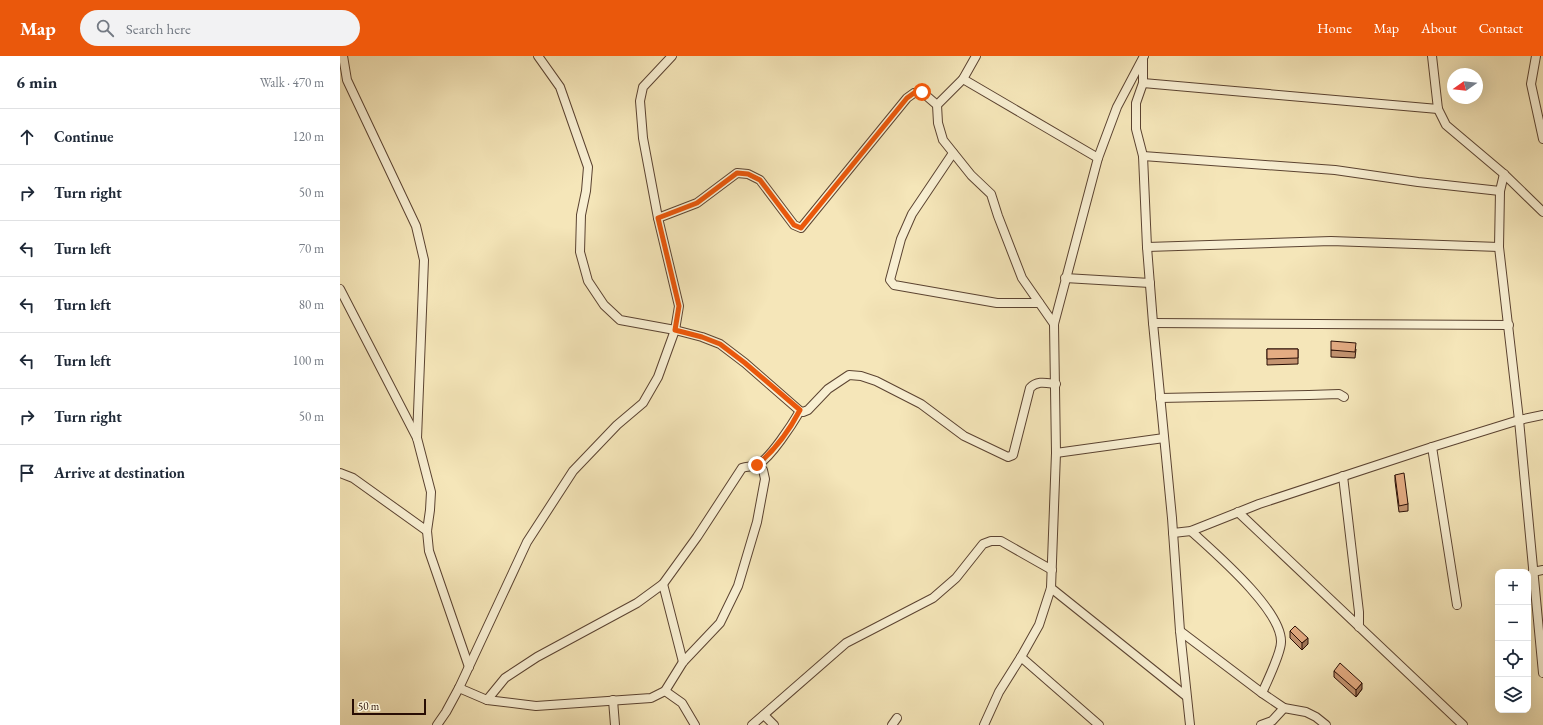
<!DOCTYPE html>
<html lang="en">
<head>
<meta charset="utf-8">
<style>
	:root { --surface:#fff; --page:#f2f2f3; --text:#1f2937; --muted:#747a83; --line:#e0e1e3; --accent:#ea580c }
	body { margin:0; font-family:"EB Garamond",serif; background:var(--page); color:var(--text) }
	.controls { position:absolute; right:12px; bottom:12px; display:grid; overflow:hidden; border-radius:8px; box-shadow:0 4px 16px #0002 }
	.controls button { width:36px; height:36px; display:grid; place-items:center; padding:0; border:0; border-bottom:1px solid var(--line); background:var(--surface); color:var(--text); font:20px sans-serif }
	.compass { position:absolute; left:1107px; top:12px; width:36px; height:36px; border-radius:50%; background:var(--surface); box-shadow:0 4px 16px #0002; rotate:255deg }
	.scale { position:absolute; left:12px; bottom:10px; width:74px; box-sizing:border-box; padding-left:4px; border:2px solid #280d04; border-top:0; font-size:11px; line-height:14px; white-space:nowrap; color:#280d04; -webkit-text-stroke:3px #f8efd2; paint-order:stroke }
	.stop { position:absolute; width:12px; height:12px; margin:-9px; border:3px solid #ea580c; border-radius:50%; background:#fff }
	.stop.end { background:#ea580c; border-color:#fff; box-shadow:0 1px 4px #0008 }
	.list { margin:0; padding:0; list-style:none }
	h2 { display:flex; justify-content:space-between; align-items:center; height:52px; margin:0; padding:0 16px; font-size:17px }
	h2 small { font-size:13px; font-weight:400; color:var(--muted) }
	.list li { display:grid; grid-template-columns:26px 1fr auto; gap:12px; align-items:center; box-sizing:border-box; height:56px; padding:0 16px; border-top:1px solid var(--line) }
	.list b { display:block; font-size:15px; white-space:nowrap }
	.list em { font-size:13px; font-style:normal; color:var(--muted) }
	.icon { flex:none; width:22px; height:22px; fill:none; stroke:currentColor; stroke-width:2; stroke-linecap:round; stroke-linejoin:round }
	.map { position:relative; flex:none; width:1203px; height:669px; overflow:hidden }
	header { display:flex; align-items:center; gap:24px; box-sizing:border-box; height:56px; padding:0 20px; background:var(--accent); color:#fff }
	header strong { font-size:19px }
	nav { display:flex; gap:22px; margin-inline-start:auto; font-size:14px }
	.search { width:280px; height:36px; background:var(--page); display:flex; align-items:center; gap:10px; box-sizing:border-box; padding:0 14px; border-radius:22px; color:var(--muted); font-size:15px }
	main { display:flex }
	aside { flex:1; background:var(--surface) }
	.map>svg:first-child { display:block }
</style>
</head>
<body>
<header>
<strong>Map</strong>
<div class="search"><svg class="icon" aria-label="search" viewBox="0 0 24 24"><circle cx="10" cy="10" r="6"/><path d="M15 15l6 6"/></svg>Search here</div>
<nav><a>Home</a><a>Map</a><a>About</a><a>Contact</a></nav>
</header>
<main>
<aside>
<h2>6 min<small>Walk · 470 m</small></h2>
<ul class="list">
<li><svg class="icon" aria-label="ahead" viewBox="0 0 24 24"><path d="M12 20V5M6 11l6-6 6 6"/></svg><div><b>Continue</b></div><em>120 m</em></li>
<li><svg class="icon" aria-label="right" viewBox="0 0 24 24"><path d="M7 20v-9h11M14 6l5 5-5 5"/></svg><div><b>Turn right</b></div><em>50 m</em></li>
<li><svg class="icon" aria-label="left" viewBox="0 0 24 24"><path d="M17 20v-9H6M10 6l-5 5 5 5"/></svg><div><b>Turn left</b></div><em>70 m</em></li>
<li><svg class="icon" aria-label="left" viewBox="0 0 24 24"><path d="M17 20v-9H6M10 6l-5 5 5 5"/></svg><div><b>Turn left</b></div><em>80 m</em></li>
<li><svg class="icon" aria-label="left" viewBox="0 0 24 24"><path d="M17 20v-9H6M10 6l-5 5 5 5"/></svg><div><b>Turn left</b></div><em>100 m</em></li>
<li><svg class="icon" aria-label="right" viewBox="0 0 24 24"><path d="M7 20v-9h11M14 6l5 5-5 5"/></svg><div><b>Turn right</b></div><em>50 m</em></li>
<li><svg class="icon" aria-label="arrive" viewBox="0 0 24 24"><path d="M6 21V4h12l-3 4 3 4H6"/></svg><div><b>Arrive at destination</b></div></li>
</ul>
</aside>
<div class="map">
<svg width="1203" height="669" viewBox="0 0 1203 669">
	<rect width="100%" height="100%" fill="#f5e6b9"/>
	<filter id="stains"><feTurbulence type="fractalNoise" baseFrequency=".005" numOctaves="4"/><feColorMatrix values="0 0 0 0 .2 0 0 0 0 .09 0 0 0 0 .02 0 0 0 .5 -.17"/></filter>
	<radialGradient id="worn" r=".72"><stop offset=".6" stop-color="#630" stop-opacity="0"/><stop offset="1" stop-color="#630" stop-opacity=".3"/></radialGradient>
	<g fill="none" stroke-linecap="round" stroke-linejoin="round">
		<defs>
			<g id="minor">
				<polyline points="3,0 7,24 76,170 84,204 77,382"/>
				<path d="M198,0L220,31L248,111L246,135L241,159L240,196L248,225L264,249L280,264L335,274L362,281L380,288L405,307L460,355L463,356L468,354L488,333L509,319L521,320L536,325L581,348L624,380L668,401L673,399L690,332C697,324 707,327 716,328"/>
				<polyline points="1092,0 1098,53 1106,69 1164,118 1203,156"/>
				<polyline points="1196,0 1191,28 1203,83"/>
				<polyline points="803,4 803,27 796,47 796,73 803,100 807,191 813,267 832,462 840,575 850,669"/>
				<polyline points="623,23 758,102"/>
				<polyline points="803,27 1098,53"/>
				<polyline points="597,49 623,23 636,0"/>
				<polyline points="613,97 572,158 561,183 550,224 554,229 657,247 699,247"/>
				<polyline points="803,100 995,114 1078,126 1160,135"/>
				<polyline points="1164,118 1160,135 1159,191 1179,364 1203,617"/>
				<polyline points="318,162 357,147 397,117 408,118 420,124 454,169 461,172 567,42 574,37 582,36 597,49 598,67 603,84 631,119 651,138 658,160 682,222 714,268"/>
				<polyline points="807,191 991,185 1159,191"/>
				<polyline points="725,222 810,227"/>
				<polyline points="0,233 77,382 91,436 90,454 87,475 89,495 129,611"/>
				<polyline points="813,267 1169,269"/>
				<polyline points="820,342 969,339 999,338 1004,341"/>
				<polyline points="1092,391 1117,549"/>
				<polyline points="716,397 824,382"/>
				<polyline points="0,417 13,422 87,475"/>
				<polyline points="1003,420 1019,556 1019,571"/>
				<polyline points="898,456 1123,669"/>
				<path d="M851,475C875,497 942,554 941,586C941,597 927,626 922,637"/>
				<polyline points="833,477 851,475 919,448 1092,391 1179,364 1203,359"/>
				<polyline points="1193,516 1203,514"/>
				<polyline points="323,528 343,606"/>
				<polyline points="711,532 846,640"/>
				<polyline points="840,575 922,637 944,652 966,656 976,661 986,669"/>
				<polyline points="681,601 759,669"/>
				<polyline points="119,632 147,644 196,650 311,642 325,635 343,606 380,567 398,530 417,466 425,423 423,414 417,409"/>
				<polyline points="325,635 342,647 355,669"/>
				<path d="M147,644L165,622L197,601L297,547L323,528L357,481L402,412C407,410 413,411 417,409C430,403 453,367 460,355"/>
				<polyline points="273,644 275,669"/>
				<polyline points="424,659 434,669"/>
				<polyline points="97,669 106,656 119,632 187,486 233,415 277,369 303,347 318,321 335,274 339,250 318,162 303,82 300,45 303,31 332,0"/>
				<polyline points="412,669 506,587 593,542 616,522 643,488 651,485 661,485 712,514"/>
				<polyline points="552,669 557,662"/>
				<polyline points="644,669 659,636 681,601 699,569 711,532 716,397 714,268 758,102 777,51 804,0"/>
				<polyline points="921,669 932,665 944,652"/>
			</g>
		</defs>
		<use href="#minor" stroke="#5b4331" stroke-width="10"/>
		<use href="#minor" stroke="#f8efd2" stroke-width="8"/>
	</g>
	<g fill="#c49471" stroke="#280d04">
		<polygon points="927,293 958,293 958,308 927,309"/>
		<polygon points="1016,293 1015,302 991,301 991,294"/>
		<polygon points="1055,419 1068,448 1068,455 1059,456 1055,425"/>
		<polygon points="950,575 968,588 962,594 950,582"/>
		<polygon points="994,615 1022,633 1016,641 994,621"/>
	</g>
	<g fill="#a0785c" stroke="#280d04">
		<polygon points="968,582 968,588 962,594 962,587"/>
		<polygon points="1022,627 1022,633 1016,641 1016,634"/>
	</g>
	<g fill="#e4ac83" stroke="#280d04">
		<polygon points="991,285 1016,287 1015,296 991,294"/>
		<polygon points="927,293 958,293 958,302 927,303"/>
		<polygon points="1064,417 1068,448 1059,450 1055,419"/>
		<polygon points="955,570 968,582 962,587 950,575"/>
		<polygon points="1000,607 1022,627 1016,634 994,615"/>
	</g>
	<g fill="none" stroke-linecap="round" stroke-linejoin="round">
		<path stroke="#ea580c" stroke-width="5" d="M417,409C435,394 449,375 460,354L405,307L380,288L362,281L335,274L339,250L318,162L357,147L397,117L408,118L420,124L454,169L461,172L567,42L574,37L582,36"/>
	</g>
	<rect width="100%" height="100%" filter="url(#stains)"/>
	<rect width="100%" height="100%" fill="url(#worn)"/>
</svg>
<div class="controls">
<button>+</button>
<button>−</button>
<button><svg class="icon" aria-label="locate" viewBox="0 0 24 24"><circle cx="12" cy="12" r="6"/><path d="M12 2v4M12 18v4M2 12h4M18 12h4"/></svg></button>
<button><svg class="icon" aria-label="layers" viewBox="0 0 24 24"><path d="M12 4l9 5-9 5-9-5zM3 14l9 5 9-5"/></svg></button>
</div>
<svg class="compass" viewBox="-18 -18 36 36"><path d="M0-13l5 13h-10z" fill="#e53935"/><path d="M0 13l5-13h-10z" fill="#747a83"/></svg>
<div class="scale">50 m</div>
<div class="stop" style="left:582px;top:36px"></div>
<div class="stop end" style="left:417px;top:409px"></div>
</div>
</main>
</body>
</html>
